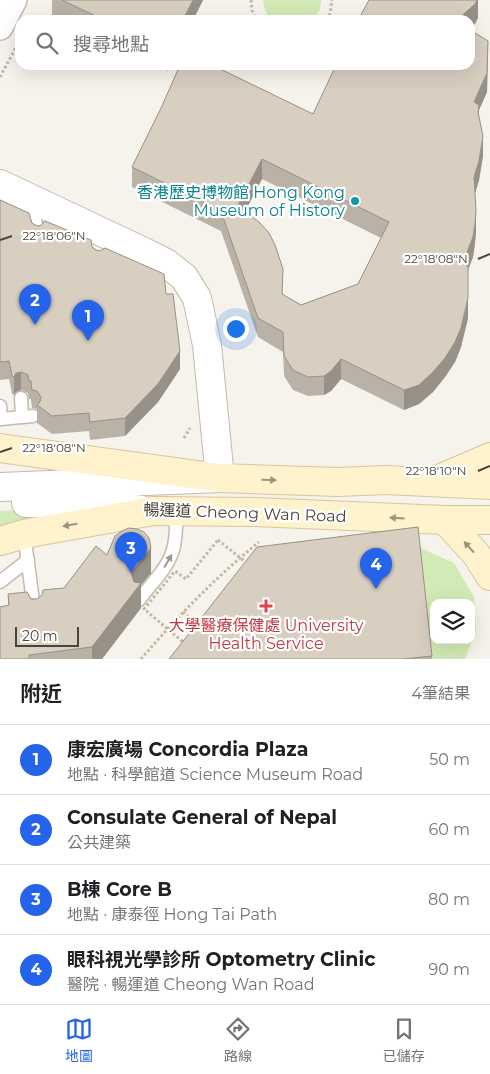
<!DOCTYPE html>
<html lang="zh-TW">
<head>
<meta charset="utf-8">
<style>
	:root { --surface:#fff; --page:#f6f6f6; --text:#202124; --muted:#757577; --line:#e0e0e0; --accent:#2563eb }
	body { margin:0; font-family:Montserrat,"Noto Sans TC",sans-serif; background:var(--page); color:var(--text) }
	.controls { position:absolute; right:15px; bottom:15px; display:grid; overflow:hidden; border-radius:10px; box-shadow:0 5px 20px #0002 }
	.controls button { width:45px; height:45px; display:grid; place-items:center; padding:0; border:0; border-bottom:1px solid var(--line); background:var(--surface); color:var(--text); font:25px sans-serif }
	.scale { position:absolute; left:15px; bottom:12px; width:64px; box-sizing:border-box; padding-left:5px; border:2px solid #4b4439; border-top:0; font-size:14px; line-height:18px; white-space:nowrap; color:#4b4439; -webkit-text-stroke:4px #fff; paint-order:stroke }
	.you { position:absolute; left:235px; top:328px; width:18px; height:18px; margin:-12px; border:4px solid #fff; border-radius:50%; background:#1a73e8; box-shadow:0 0 0 8px #1a73e833 }
	.badge { display:grid; place-items:center; width:32px; height:32px; border-radius:50%; background:var(--accent); color:#fff; font-size:16px; font-weight:700 }
	.pin { position:absolute; translate:-50% -41px; filter:drop-shadow(0 1px 2px #0008) }
	.pin::after { content:''; position:absolute; top:26px; width:18px; height:15px; background:inherit; clip-path:polygon(0 0,100% 0,50% 100%) }
	.list { margin:0; padding:0; list-style:none }
	h2 { display:flex; justify-content:space-between; align-items:center; height:65px; margin:0; padding:0 20px; font-size:21px }
	h2 small { font-size:16px; font-weight:400; color:var(--muted) }
	.list li { display:grid; grid-template-columns:32px 1fr auto; gap:15px; align-items:center; box-sizing:border-box; height:70px; padding:0 20px; border-top:1px solid var(--line) }
	.list b { display:block; font-size:19px; white-space:nowrap }
	.list p { margin:0; font-size:16px; white-space:nowrap; color:var(--muted) }
	.list em { font-size:16px; font-style:normal; color:var(--muted) }
	.icon { flex:none; width:28px; height:28px; fill:none; stroke:currentColor; stroke-width:2; stroke-linecap:round; stroke-linejoin:round }
	.map { position:relative; flex:none; width:490px; height:659px; overflow:hidden }
	.search { position:absolute; background:var(--surface); box-shadow:0 5px 20px #0002; left:15px; right:15px; top:15px; height:55px; display:flex; align-items:center; gap:12px; box-sizing:border-box; padding:0 18px; border-radius:15px; color:var(--muted); font-size:19px }
	.sheet { height:345px; background:var(--surface) }
	nav { display:flex; justify-content:space-around; align-items:center; box-sizing:border-box; height:70px; border-top:1px solid var(--line); background:var(--surface); font-size:14px; color:var(--muted) }
	nav a { display:grid; justify-items:center; gap:2px }
	nav .on { color:var(--accent) }
	.map>svg:first-child { display:block }
</style>
</head>
<body>
<div class="map">
<svg width="490" height="659" viewBox="0 0 490 659">
	<rect width="100%" height="100%" fill="#f6f3ec"/>
	<g fill="#d2eab5" fill-rule="evenodd">
		<polygon points="263,0 321,0 320,9 313,20 270,20 264,7"/>
		<polygon points="41,508 68,511 0,527 0,511"/>
		<path d="M416,546L454,563L474,597L476,629L465,659H427ZM434,603H471V640H434Z"/>
	</g>
	<g fill="none" stroke-linecap="round" stroke-linejoin="round">
		<defs>
			<g id="service">
				<polyline points="31,199 38,236"/>
				<polyline points="21,398 22,417"/>
				<polyline points="0,406 1,419"/>
				<polyline points="0,419 33,416"/>
				<polyline points="24,534 35,616"/>
				<polyline points="0,582 28,560"/>
				<path d="M139,600C150,585 168,568 173,550C177,537 176,524 176,510"/>
			</g>
			<polyline id="minor" points="0,27 14,0"/>
			<g id="tertiary">
				<polyline points="0,184 146,253 166,263 184,277 197,298 207,345 220,478 0,487"/>
				<polyline points="26,503 84,504 141,510"/>
			</g>
			<g id="secondary">
				<polyline points="0,448 220,478 338,482 386,480 490,485"/>
				<polyline points="439,479 490,457"/>
				<polyline points="445,520 476,554 490,576"/>
				<polyline points="0,541 24,534 153,511 255,512 445,520 490,520"/>
			</g>
		</defs>
		<use href="#service" stroke="#c2bbae" stroke-width="15"/>
		<use href="#minor" stroke="#c2bbae" stroke-width="28"/>
		<use href="#tertiary" stroke="#c2bbae" stroke-width="30"/>
		<use href="#secondary" stroke="#d6c79b" stroke-width="30"/>
		<g stroke="#c4b79f" stroke-width="3" stroke-dasharray="2.5 2.5" stroke-linecap="butt">
			<polyline points="251,0 252,10 256,20"/>
			<polyline points="327,20 330,14 332,0"/>
			<polyline points="0,77 19,42"/>
			<polyline points="184,438 190,428"/>
			<polygon points="218,540 253,568 189,647 144,609 175,571 186,579"/>
			<polyline points="183,612 200,626"/>
			<path d="M141,659C177,617 216,577 259,542"/>
		</g>
		<use href="#service" stroke="#fff" stroke-width="12"/>
		<use href="#minor" stroke="#fff" stroke-width="25"/>
		<use href="#tertiary" stroke="#fff" stroke-width="28"/>
		<use href="#secondary" stroke="#fff3cd" stroke-width="28"/>
	</g>
	<g fill="#bab2a6" fill-rule="evenodd">
		<polygon points="52,0 203,0 193,20 63,20 52,15"/>
		<path d="M488,61L487,92L479,110V120L483,156L479,180L475,193L476,231L475,243L473,257L468,270V318L461,347L455,362L445,377L433,392L419,404L404,410L341,379L331,391L324,395L308,396L293,390L284,376L283,352L258,337L221,231L132,187V167L313,114ZM262,179L381,238L358,284L301,305L283,295L245,211Z"/>
		<polygon points="156,65 170,65 168,71"/>
		<polygon points="0,200 35,225 92,247 96,250 166,294 180,369 158,402 125,436 90,440 89,431 52,434 37,423 37,409 32,408 31,399 29,399 28,393 21,390 16,392 14,395 12,394 9,379 0,380"/>
		<polygon points="107,555 151,573 141,585 141,608 102,659 0,659 8,605 8,594 37,599 64,588"/>
		<polygon points="432,656 432,659 169,659"/>
	</g>
	<g fill="#979187">
		<polygon points="193,0 203,0 193,20 183,20"/>
		<polygon points="477,0 478,0 478,18 475,24 470,28 470,20 457,20"/>
		<polygon points="488,41 487,92 479,110 479,125 474,102"/>
		<polygon points="168,65 170,65 168,71"/>
		<polygon points="483,136 483,156 479,180 474,197 474,177"/>
		<polygon points="262,159 262,179 238,225 238,205"/>
		<polygon points="476,211 476,231 475,243 473,257 463,282 463,262"/>
		<polygon points="468,298 468,318 461,347 455,362 445,377 433,392 419,404 404,410 404,390"/>
		<polygon points="180,351 180,369 158,402 125,436 125,418"/>
		<polygon points="341,359 341,379 331,391 324,395 324,376"/>
		<polygon points="21,372 21,390 16,392 14,395 14,377 16,373"/>
		<polygon points="151,548 151,573 141,585 141,608 102,659 92,659 92,647 131,573"/>
	</g>
	<g fill="#d8cfc1" stroke="#979187" fill-rule="evenodd">
		<polygon points="62,0 193,0 183,20 104,20"/>
		<polygon points="369,0 477,0 475,4 457,20 358,20"/>
		<path d="M470,30L488,41L487,73L474,102L479,105L478,112L483,136L479,161L474,177L476,211L475,224L473,237L463,262L468,267V298L461,328L455,342L445,358L433,372L419,385L404,390L341,359L331,371L324,376L308,377L293,370L284,356L283,332L258,318L221,211L132,167L162,106L180,65H212L313,114L336,65H470ZM262,159L389,222L358,284L301,305L282,294L283,269L275,245L269,233L260,223L238,205Z"/>
		<polygon points="0,200 29,213 32,223 35,225 40,226 45,221 91,240 92,247 96,250 100,251 105,248 164,274 166,294 173,294 180,351 158,384 125,418 90,422 89,413 52,416 37,405 40,402 41,397 37,391 32,390 31,381 29,381 28,375 21,372 16,373 14,377 12,376 9,361 0,362"/>
		<polygon points="418,527 432,656 403,659 169,659 257,547"/>
		<polygon points="129,528 137,529 144,532 149,538 151,548 131,573 134,582 141,583 92,647 29,655 29,659 0,659 0,607 9,605 8,594 27,592 31,599 37,599 42,595 43,590 64,588 96,546 107,555 115,536 122,531"/>
	</g>
	<defs><path id="oneway-solid" d="M-6-.8H1V-3.2L6.5 0L1 3.2V.8H-6Z" transform="scale(1.25)"/></defs>
	<g fill="#9c937c">
		<use href="#oneway-solid" transform="translate(269 480) rotate(2)"/>
		<use href="#oneway-solid" transform="translate(397 518) rotate(-177)"/>
		<use href="#oneway-solid" transform="translate(70 525) rotate(170)"/>
		<use href="#oneway-solid" transform="translate(469 547) rotate(-132)"/>
	</g>
	<use fill="#9c9892" href="#oneway-solid" transform="translate(168 561) rotate(-59)"/>
	<path fill="none" stroke="#4b4439" stroke-width="2" d="M0,240L12,236M478,259L490,254M0,452L12,448M478,471L490,466"/>
	<circle fill="#0f9aa8" stroke="#fff" stroke-width="2" cx="355" cy="201" r="5"/>
	<path fill="#e0444e" stroke="#fff" stroke-width="2" d="M263.5 598.5h5v5h5v5h-5v5h-5v-5h-5v-5h5z"/>
	<g text-anchor="middle" dominant-baseline="central" stroke-width="4.5" stroke-linejoin="round" paint-order="stroke">
		<g font-size="16" fill="#0d838f" stroke="#fff" text-anchor="end">
			<text x="345" y="192">香港歷史博物館 Hong Kong<tspan x="345" dy="18">Museum of History</tspan></text>
		</g>
		<g font-size="16" fill="#4b4439" stroke="#fff">
			<text transform="translate(245 513) rotate(2)">暢運道 Cheong Wan Road</text>
		</g>
		<g font-size="16" fill="#be3a42" stroke="#fff">
			<text x="266" y="625">大學醫療保健處 University<tspan x="266" dy="18">Health Service</tspan></text>
		</g>
	</g>
	<g font-size="12" text-anchor="middle" fill="#4b4439" stroke="#fff" stroke-width="4.5" stroke-linejoin="round" paint-order="stroke">
		<text x="54" y="240">22°18'06"N</text>
		<text x="436" y="263">22°18'08"N</text>
		<text x="54" y="452">22°18'08"N</text>
		<text x="436" y="475">22°18'10"N</text>
	</g>
</svg>
<div class="controls">
<button><svg class="icon" aria-label="layers" viewBox="0 0 24 24"><path d="M12 4l9 5-9 5-9-5zM3 14l9 5 9-5"/></svg></button>
</div>
<div class="scale">20 m</div>
<div class="you"></div>
<div class="pin badge" style="left:88px;top:341px">1</div>
<div class="pin badge" style="left:35px;top:325px">2</div>
<div class="pin badge" style="left:131px;top:573px">3</div>
<div class="pin badge" style="left:376px;top:589px">4</div>
<div class="search"><svg class="icon" aria-label="search" viewBox="0 0 24 24"><circle cx="10" cy="10" r="6"/><path d="M15 15l6 6"/></svg>搜尋地點</div>
</div>
<section class="sheet">
<h2>附近<small>4筆結果</small></h2>
<ul class="list">
<li><span class="badge">1</span><div><b>康宏廣場 Concordia Plaza</b><p>地點 · 科學館道 Science Museum Road</p></div><em>50 m</em></li>
<li><span class="badge">2</span><div><b>Consulate General of Nepal</b><p>公共建築</p></div><em>60 m</em></li>
<li><span class="badge">3</span><div><b>B棟 Core B</b><p>地點 · 康泰徑 Hong Tai Path</p></div><em>80 m</em></li>
<li><span class="badge">4</span><div><b>眼科視光學診所 Optometry Clinic</b><p>醫院 · 暢運道 Cheong Wan Road</p></div><em>90 m</em></li>
</ul>
</section>
<nav>
<a class="on"><svg class="icon" aria-label="map" viewBox="0 0 24 24"><path d="M3 6l6-2 6 2 6-2v14l-6 2-6-2-6 2zM9 4v14M15 6v14"/></svg>地圖</a>
<a><svg class="icon" aria-label="directions" viewBox="0 0 24 24"><path d="M12 3l9 9-9 9-9-9zM9 14v-3h6M13 9l2 2-2 2"/></svg>路線</a>
<a><svg class="icon" aria-label="saved" viewBox="0 0 24 24"><path d="M7 4h10v16l-5-4-5 4z"/></svg>已儲存</a>
</nav>
</body>
</html>
